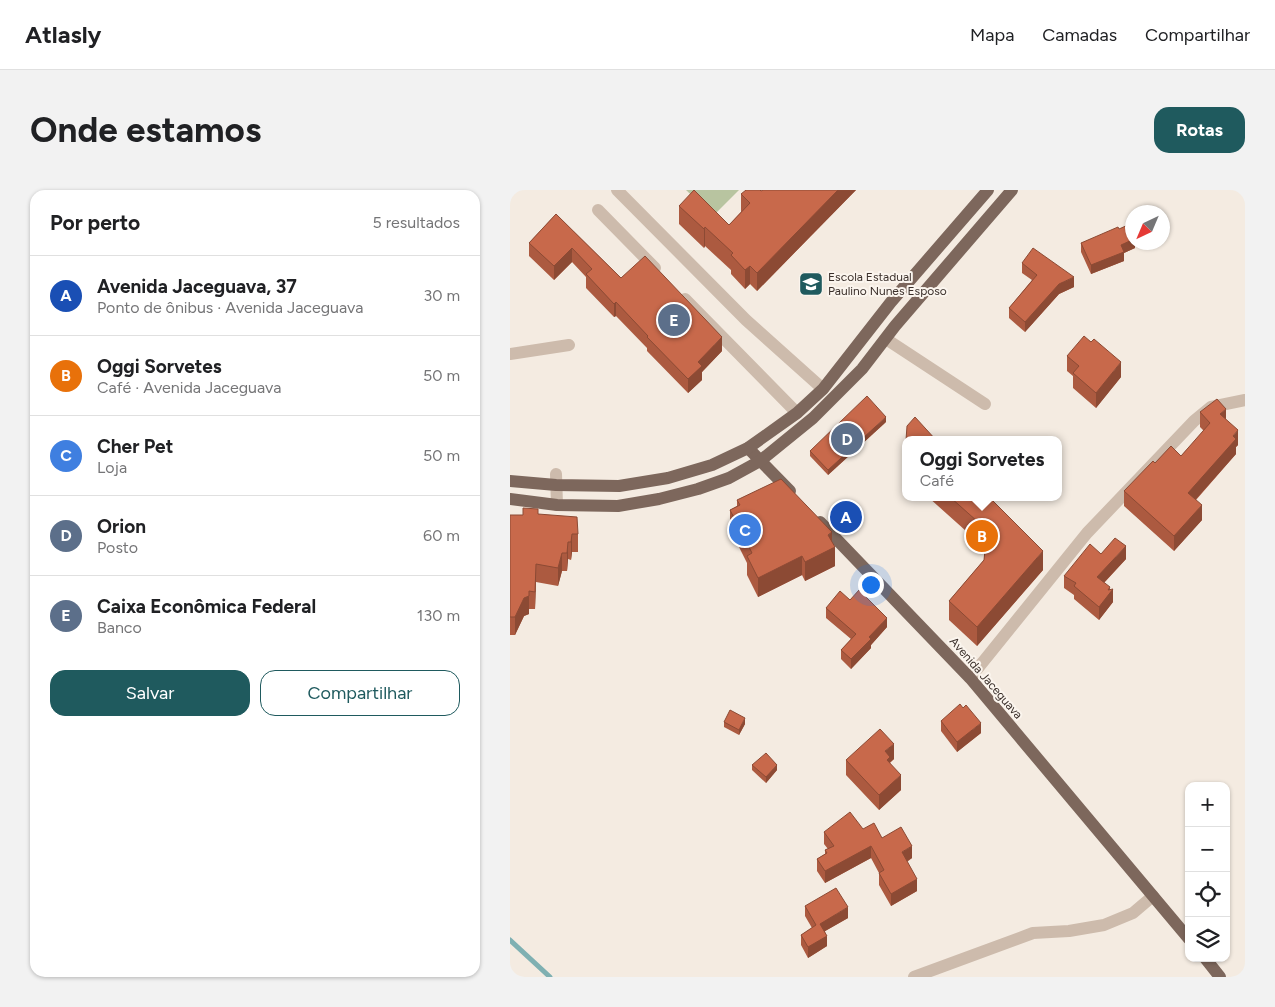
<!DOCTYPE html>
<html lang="pt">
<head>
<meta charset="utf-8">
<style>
	:root { --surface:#fff; --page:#f2f2f2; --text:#202124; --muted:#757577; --line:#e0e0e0; --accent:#1f5a5e }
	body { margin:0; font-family:Figtree,sans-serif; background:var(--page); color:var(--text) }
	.controls { position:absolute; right:15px; bottom:15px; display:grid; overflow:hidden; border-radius:10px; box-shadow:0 1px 4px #0004 }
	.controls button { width:45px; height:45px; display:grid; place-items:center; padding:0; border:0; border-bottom:1px solid var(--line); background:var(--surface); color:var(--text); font:25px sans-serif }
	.compass { position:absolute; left:615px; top:15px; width:45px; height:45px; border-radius:50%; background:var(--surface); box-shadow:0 1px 4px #0004; rotate:224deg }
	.you { position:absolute; left:360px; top:394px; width:18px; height:18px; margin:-12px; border:4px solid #fff; border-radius:50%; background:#1a73e8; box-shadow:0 0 0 8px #1a73e833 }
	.badge { display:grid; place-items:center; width:32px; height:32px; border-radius:50%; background:var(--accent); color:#fff; font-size:16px; font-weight:700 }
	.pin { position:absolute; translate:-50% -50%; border:2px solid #fff; box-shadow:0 1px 5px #0006 }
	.popup { position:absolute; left:392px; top:246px; width:160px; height:65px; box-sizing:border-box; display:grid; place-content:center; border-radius:10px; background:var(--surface); filter:drop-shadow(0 1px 4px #0005); font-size:16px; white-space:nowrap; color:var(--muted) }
	.popup b { font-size:19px; color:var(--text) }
	.popup::after { content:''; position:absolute; left:50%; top:100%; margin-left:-10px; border:10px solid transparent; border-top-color:var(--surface) }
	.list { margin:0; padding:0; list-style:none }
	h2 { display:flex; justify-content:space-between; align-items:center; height:65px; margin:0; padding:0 20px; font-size:21px }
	h2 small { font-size:16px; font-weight:400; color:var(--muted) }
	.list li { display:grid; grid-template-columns:32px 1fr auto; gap:15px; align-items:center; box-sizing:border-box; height:80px; padding:0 20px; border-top:1px solid var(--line) }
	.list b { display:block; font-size:19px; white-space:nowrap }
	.list p { margin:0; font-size:16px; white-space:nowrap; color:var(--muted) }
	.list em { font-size:16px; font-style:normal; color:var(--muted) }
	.actions { display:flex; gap:10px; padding:15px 20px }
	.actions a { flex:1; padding:11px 0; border:1px solid var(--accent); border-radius:15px; text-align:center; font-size:18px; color:var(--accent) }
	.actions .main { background:var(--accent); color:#fff }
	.icon { flex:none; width:28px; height:28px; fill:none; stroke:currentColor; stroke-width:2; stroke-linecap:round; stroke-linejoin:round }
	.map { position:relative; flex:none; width:735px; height:787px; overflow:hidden; border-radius:15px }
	header { display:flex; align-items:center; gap:30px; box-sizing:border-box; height:70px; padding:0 25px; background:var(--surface); border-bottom:1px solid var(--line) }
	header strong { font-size:24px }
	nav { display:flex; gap:28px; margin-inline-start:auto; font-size:18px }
	.intro { display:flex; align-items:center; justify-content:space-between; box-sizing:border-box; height:120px; padding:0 30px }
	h1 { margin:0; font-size:35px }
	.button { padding:12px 22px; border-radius:15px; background:var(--accent); color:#fff; font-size:18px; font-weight:700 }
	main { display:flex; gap:30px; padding:0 30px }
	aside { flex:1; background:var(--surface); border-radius:15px; box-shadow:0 1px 4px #0004 }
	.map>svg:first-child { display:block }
</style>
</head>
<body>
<header>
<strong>Atlasly</strong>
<nav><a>Mapa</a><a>Camadas</a><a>Compartilhar</a></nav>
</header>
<div class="intro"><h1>Onde estamos</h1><a class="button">Rotas</a></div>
<main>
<aside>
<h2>Por perto<small>5 resultados</small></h2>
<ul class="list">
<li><span class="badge" style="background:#1a4fb4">A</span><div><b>Avenida Jaceguava, 37</b><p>Ponto de ônibus · Avenida Jaceguava</p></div><em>30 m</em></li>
<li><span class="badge" style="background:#e8710a">B</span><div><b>Oggi Sorvetes</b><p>Café · Avenida Jaceguava</p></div><em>50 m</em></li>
<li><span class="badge" style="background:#3f7fe0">C</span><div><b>Cher Pet</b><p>Loja</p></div><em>50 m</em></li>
<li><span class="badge" style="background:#5c6f8a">D</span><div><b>Orion</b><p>Posto</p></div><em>60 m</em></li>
<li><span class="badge" style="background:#5c6f8a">E</span><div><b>Caixa Econômica Federal</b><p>Banco</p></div><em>130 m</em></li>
</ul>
<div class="actions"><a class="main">Salvar</a><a>Compartilhar</a></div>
</aside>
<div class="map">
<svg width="735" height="787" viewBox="0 0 735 787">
	<rect width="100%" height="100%" fill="#f4ebe1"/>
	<polygon fill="#b8c4a0" points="176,0 229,0 203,26"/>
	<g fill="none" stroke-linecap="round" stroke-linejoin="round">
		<polyline stroke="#7fb0b2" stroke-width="5" points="0,750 40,787"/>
		<g stroke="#cdbbac" stroke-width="12">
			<polyline points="107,0 236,130 313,199"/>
			<polyline points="88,20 145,78"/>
			<polyline points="175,109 287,223"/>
			<polyline points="376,149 475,214"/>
			<polyline points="0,164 59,155"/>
			<polyline points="46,284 47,315"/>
			<polyline points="460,488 577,343 684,231 701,217 735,210"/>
			<polyline points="404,787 523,743 559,741 594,735 623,723 643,706"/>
		</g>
		<g stroke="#7d675c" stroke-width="12">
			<polyline points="238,258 280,301"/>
			<polyline points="0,291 46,295 109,296 158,288 202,275 238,258 287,223 313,199 381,112 478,0"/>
			<polyline points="0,309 47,315 108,316 149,309 188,299 219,288 250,271 303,228 352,179 385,136 502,0"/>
			<polyline points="310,332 460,488 679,749"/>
			<polyline points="695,768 710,787"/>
		</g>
	</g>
	<g fill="#ac5a40">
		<polygon points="253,0 346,0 247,101 240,94 235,99 221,84 221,80 195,56 194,58 169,34 169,16 219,35 231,22 231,4 251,1"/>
		<polygon points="46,24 111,88 212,161 192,182 192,190 178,203 137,161 137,158 106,126 104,127 76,98 76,87 62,72 44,90 19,66 19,53"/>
		<polygon points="609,39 625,52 625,58 614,63 614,71 581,84 571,62 571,53"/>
		<polygon points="512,73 564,97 549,104 515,142 499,128 499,118 522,90 512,83"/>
		<polygon points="557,166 611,187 586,218 563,198 563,186 557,181"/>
		<polygon points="690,222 716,230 728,255 726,257 726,264 686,310 692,330 664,361 614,316 614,301 645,273 671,266 694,241 690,237"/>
		<polygon points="376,232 318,285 300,266 300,261"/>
		<polygon points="418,307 479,307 533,380 467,456 439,430 439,411 474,370 475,358"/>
		<polygon points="227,310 322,351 325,376 295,391 292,385 248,407 237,385 237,373 220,339 220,320 227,316"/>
		<polygon points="28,324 68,344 68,362 62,362 61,370 58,369 57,381 52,381 48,396 26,392 25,419 19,419 19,424 14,426 5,445 0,445 0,325 13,325"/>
		<polygon points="591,364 616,369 594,393 600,399 603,412 589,430 564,409 564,405 554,398 554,386"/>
		<polygon points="340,410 377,437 361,455 361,458 341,479 331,469 331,460 341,449 316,428 316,418"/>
		<polygon points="431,531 471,543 447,562 431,541"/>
		<polygon points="214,532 235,534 229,545 214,537"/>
		<polygon points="384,569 380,573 391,600 369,620 336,585 336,570"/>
		<polygon points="242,575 267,580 256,593 242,580"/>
		<polygon points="353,639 372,648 402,668 397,672 407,701 381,716 369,695 369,683 361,668 315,693 307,681 307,669 315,664 315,660 318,659 314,654 314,642"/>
		<polygon points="295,716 338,728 315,741 317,756 298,768 291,755 291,745 302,738 295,726"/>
	</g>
	<g fill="#8c4a34">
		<polygon points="328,0 346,0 247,101 247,83"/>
		<polygon points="195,37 195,56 194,58 194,39"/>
		<polygon points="622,50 622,52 625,52 625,58 614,63 614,71 581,84 581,75 611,55"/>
		<polygon points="62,58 62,72 44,90 44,76"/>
		<polygon points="240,76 240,94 235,99 235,80"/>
		<polygon points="564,87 564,97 549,104 515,142 515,132 549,94"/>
		<polygon points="106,112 106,126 104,127 104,114"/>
		<polygon points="212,147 212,161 192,182 192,190 178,203 178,189 188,172"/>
		<polygon points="611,172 611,187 586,218 586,203"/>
		<polygon points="716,219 716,234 710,224"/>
		<polygon points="376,227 376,232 318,285 318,280"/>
		<polygon points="728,240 728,255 726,257 726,264 678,318 678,303"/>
		<polygon points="692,315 692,330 664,361 664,346"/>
		<polygon points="322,342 322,358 325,357 325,376 295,391 295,372"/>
		<polygon points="62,344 62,362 61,370 61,352"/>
		<polygon points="58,352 58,369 57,381 57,363"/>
		<polygon points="616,356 616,369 587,400 587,387"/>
		<polygon points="533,361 533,380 467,456 467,437"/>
		<polygon points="52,363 52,381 48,396 48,378"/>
		<polygon points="292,366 292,385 248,407 248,388"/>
		<polygon points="26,374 26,392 25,419 25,402"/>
		<polygon points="600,397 600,402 603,399 603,412 589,430 589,417"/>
		<polygon points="19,401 19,424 14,426 5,445 5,427 14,408"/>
		<polygon points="377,428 377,437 361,455 361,458 341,479 341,469 359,447"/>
		<polygon points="235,528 235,534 229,545 229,540"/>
		<polygon points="471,533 471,543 447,562 447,552"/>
		<polygon points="384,554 384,569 380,572 380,582 375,561"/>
		<polygon points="267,575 267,580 256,593 256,587"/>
		<polygon points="391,585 391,600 369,620 369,605"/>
		<polygon points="361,656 361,668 315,693 315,681"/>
		<polygon points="402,656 402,668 392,674 392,662"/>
		<polygon points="407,689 407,701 381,716 381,704"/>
		<polygon points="338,717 338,728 310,744 310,734"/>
		<polygon points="317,746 317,756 298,768 298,757"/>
	</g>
	<g fill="#c8694b" stroke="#8c4a34">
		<polygon points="184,0 219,35 240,13 231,4 236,0 250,0 251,1 253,0 328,0 247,83 240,76 235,80 221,65 223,63 195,37 194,39 169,16"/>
		<polygon points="46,24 111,88 135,66 212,147 188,172 192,176 178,189 137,147 138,146 106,112 104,114 76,84 82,79 62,58 44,76 19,53"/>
		<polygon points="618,35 622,45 622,50 611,55 614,62 581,75 571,53 608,37 609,39"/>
		<polygon points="523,58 564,87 549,94 515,132 499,118 527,85 512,73"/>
		<polygon points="574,146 581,152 584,149 611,172 586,203 563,183 569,176 557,166"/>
		<polygon points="357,206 376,227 318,280 300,261"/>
		<polygon points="707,209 716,219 710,224 728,240 723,246 726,249 678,303 692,315 664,346 614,301 643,271 645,273 661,256 671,266 700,233 690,222"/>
		<polygon points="405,227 426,250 396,250 397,236"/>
		<polygon points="271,289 322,342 318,345 325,357 295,372 292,366 248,388 237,366 242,363 220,320 230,315 227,310"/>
		<polygon points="440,307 479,307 533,361 467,437 439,411 474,370 477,340"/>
		<polygon points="13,318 28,319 28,324 67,327 68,344 62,344 61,352 58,352 57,363 52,363 48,378 26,374 25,402 19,401 19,406 14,408 5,427 0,427 0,325 13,325"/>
		<polygon points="605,348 616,356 587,387 600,397 598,400 603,399 589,417 564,396 566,393 554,386 580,354 591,364"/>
		<polygon points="349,400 377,428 359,447 361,449 341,469 331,460 346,444 316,418 330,401 340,410"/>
		<polygon points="450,514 453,518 456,515 471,533 447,552 431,531"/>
		<polygon points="220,520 235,528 229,540 214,532"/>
		<polygon points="370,539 384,554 375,561 380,567 377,570 391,585 369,605 336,570"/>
		<polygon points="256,563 267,575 256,587 242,575"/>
		<polygon points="340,622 353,639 364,633 372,648 391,637 402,656 392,662 407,689 381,704 369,683 374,680 361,656 315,681 307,669 317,663 315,660 324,656 314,642"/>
		<polygon points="326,698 338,717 310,734 317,746 298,757 291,745 306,735 295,716"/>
	</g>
	<defs>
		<symbol id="school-square" viewBox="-11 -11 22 22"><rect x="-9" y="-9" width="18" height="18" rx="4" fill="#1f5a5e" stroke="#fbf5ee"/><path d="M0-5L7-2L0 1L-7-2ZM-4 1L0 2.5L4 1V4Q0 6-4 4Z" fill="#fff"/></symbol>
	</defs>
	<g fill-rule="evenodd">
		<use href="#school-square" x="287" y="80" width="28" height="28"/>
	</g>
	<g text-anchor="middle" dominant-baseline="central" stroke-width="4" stroke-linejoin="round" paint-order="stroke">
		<g font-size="12" fill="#3b302b" stroke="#fbf5ee" text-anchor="start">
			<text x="318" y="87">Escola Estadual<tspan x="318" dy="14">Paulino Nunes Esposo</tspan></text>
		</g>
		<g font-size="12" fill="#3b302b" stroke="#fbf5ee">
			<text transform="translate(476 488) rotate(49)">Avenida Jaceguava</text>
		</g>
	</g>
</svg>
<div class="controls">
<button>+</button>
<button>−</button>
<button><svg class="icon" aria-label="locate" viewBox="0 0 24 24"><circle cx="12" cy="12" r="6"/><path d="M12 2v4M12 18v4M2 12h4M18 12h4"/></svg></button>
<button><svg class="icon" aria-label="layers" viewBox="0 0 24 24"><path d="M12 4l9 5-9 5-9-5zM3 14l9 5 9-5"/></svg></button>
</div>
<svg class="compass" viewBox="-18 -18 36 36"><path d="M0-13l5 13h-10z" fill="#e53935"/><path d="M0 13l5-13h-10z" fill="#757577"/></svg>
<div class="you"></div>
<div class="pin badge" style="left:336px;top:327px;background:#1a4fb4">A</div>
<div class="pin badge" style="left:472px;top:346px;background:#e8710a">B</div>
<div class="popup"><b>Oggi Sorvetes</b>Café</div>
<div class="pin badge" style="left:235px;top:340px;background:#3f7fe0">C</div>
<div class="pin badge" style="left:337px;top:249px;background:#5c6f8a">D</div>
<div class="pin badge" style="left:164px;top:130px;background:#5c6f8a">E</div>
</div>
</main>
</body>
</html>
